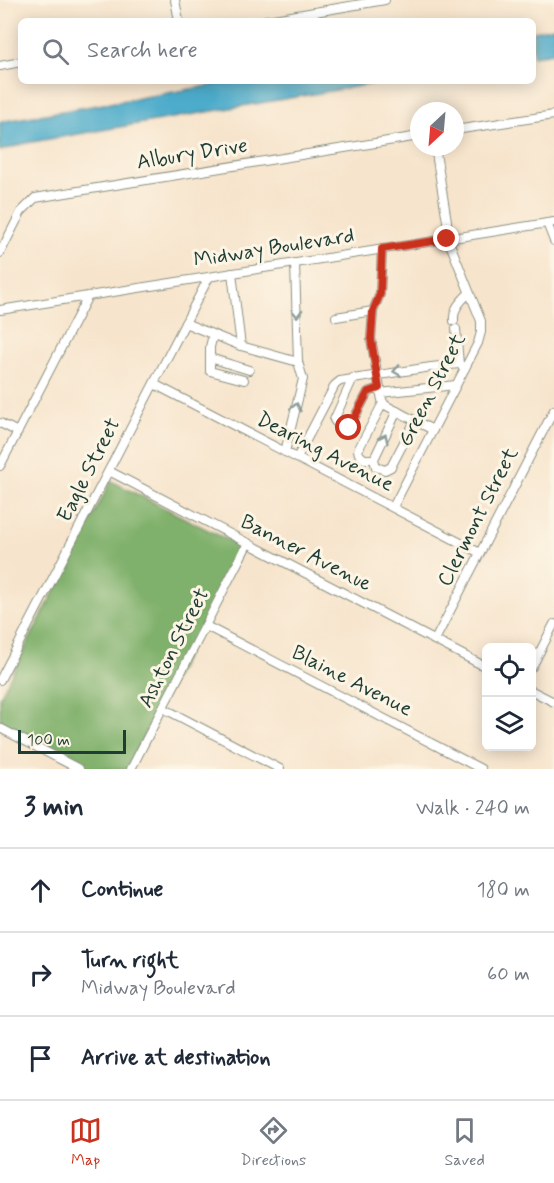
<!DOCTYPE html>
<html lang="en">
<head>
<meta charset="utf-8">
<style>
	:root { --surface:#fff; --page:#f2f2f3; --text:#1f2937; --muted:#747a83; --line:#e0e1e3; --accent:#c8321e }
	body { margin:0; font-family:Mynerve,sans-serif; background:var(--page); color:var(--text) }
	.controls { position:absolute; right:18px; bottom:18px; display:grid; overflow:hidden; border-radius:9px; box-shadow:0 3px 15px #0003 }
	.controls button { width:54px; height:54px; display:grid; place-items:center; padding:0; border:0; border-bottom:2px solid var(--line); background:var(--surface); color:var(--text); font:30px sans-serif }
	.compass { position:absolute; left:410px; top:102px; width:54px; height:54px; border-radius:50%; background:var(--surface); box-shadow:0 3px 15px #0003; rotate:206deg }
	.scale { position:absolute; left:18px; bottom:15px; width:108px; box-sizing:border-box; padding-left:6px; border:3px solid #1f3d34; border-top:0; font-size:16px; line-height:21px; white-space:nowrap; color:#1f3d34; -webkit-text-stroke:4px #fcf5e5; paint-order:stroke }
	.stop { position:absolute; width:18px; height:18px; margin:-14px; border:4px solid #c8321e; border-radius:50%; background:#fff }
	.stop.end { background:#c8321e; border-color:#fff; box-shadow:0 2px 6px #0008 }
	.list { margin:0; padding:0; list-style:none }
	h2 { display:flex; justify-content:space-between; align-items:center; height:78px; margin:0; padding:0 24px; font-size:26px }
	h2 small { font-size:20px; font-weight:400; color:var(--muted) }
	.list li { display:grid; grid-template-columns:39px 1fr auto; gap:18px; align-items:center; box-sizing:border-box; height:84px; padding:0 24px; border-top:2px solid var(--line) }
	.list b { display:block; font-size:22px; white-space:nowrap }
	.list p { margin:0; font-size:20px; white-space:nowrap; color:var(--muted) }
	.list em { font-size:20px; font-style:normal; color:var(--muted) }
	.icon { flex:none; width:33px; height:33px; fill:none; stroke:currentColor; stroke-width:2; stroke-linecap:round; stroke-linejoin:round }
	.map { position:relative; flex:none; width:554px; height:769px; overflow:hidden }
	.search { position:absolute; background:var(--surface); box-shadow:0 3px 15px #0003; left:18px; right:18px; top:18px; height:66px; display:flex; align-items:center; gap:15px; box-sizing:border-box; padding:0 21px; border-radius:9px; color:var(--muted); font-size:22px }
	.sheet { height:330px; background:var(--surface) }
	nav { display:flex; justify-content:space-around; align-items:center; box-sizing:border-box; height:84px; border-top:2px solid var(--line); background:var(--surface); font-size:16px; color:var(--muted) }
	nav a { display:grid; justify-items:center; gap:3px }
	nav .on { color:var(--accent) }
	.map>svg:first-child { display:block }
</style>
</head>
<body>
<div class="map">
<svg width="554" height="769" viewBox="0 0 554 769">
	<rect width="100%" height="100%" fill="#fcf5e5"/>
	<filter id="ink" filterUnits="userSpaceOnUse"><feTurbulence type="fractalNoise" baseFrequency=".0167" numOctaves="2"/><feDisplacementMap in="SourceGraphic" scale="12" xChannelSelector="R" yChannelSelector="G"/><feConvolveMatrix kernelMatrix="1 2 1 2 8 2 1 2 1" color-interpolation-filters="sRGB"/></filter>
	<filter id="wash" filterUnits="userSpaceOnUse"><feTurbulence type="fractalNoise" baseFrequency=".008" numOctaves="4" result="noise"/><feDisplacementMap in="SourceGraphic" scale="24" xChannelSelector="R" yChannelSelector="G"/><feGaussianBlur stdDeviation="1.35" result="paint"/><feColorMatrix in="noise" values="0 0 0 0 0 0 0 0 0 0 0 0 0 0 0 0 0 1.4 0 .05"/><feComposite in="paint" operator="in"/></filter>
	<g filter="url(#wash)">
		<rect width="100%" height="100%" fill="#f7e4cc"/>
		<polygon fill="#80b16c" stroke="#507750" stroke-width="1.5" points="111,481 242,547 127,769 87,769 0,723 0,697"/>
		<g fill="#4daccb" stroke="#367480" stroke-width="1.5">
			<polygon points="554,27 554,53 533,56 533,31"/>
			<polygon points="237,81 389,81 26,143 0,151 0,122"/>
		</g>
	</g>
	<g filter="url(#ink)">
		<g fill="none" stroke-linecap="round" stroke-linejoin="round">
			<defs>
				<g id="minor">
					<polyline points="175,0 179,21"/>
					<polyline points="262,21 385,0"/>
					<polyline points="0,66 21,62"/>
					<polyline points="455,130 554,115"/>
					<polyline points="547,223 554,241"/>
					<polyline points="382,249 380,294 373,311 371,339 382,400 385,405 433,430"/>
					<polyline points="0,253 21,212 35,198 419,136"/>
					<polyline points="232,273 241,346"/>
					<polyline points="0,310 554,222"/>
					<polyline points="336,317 373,311"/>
					<path d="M454,321C453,308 461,301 469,293"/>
					<polyline points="185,323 241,346 298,362"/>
					<polyline points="456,329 459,364"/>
					<polyline points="213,335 210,347 210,371 244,380"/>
					<polyline points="210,358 249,370"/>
					<polyline points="353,378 334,420 339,426 349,428 368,392 379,388"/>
					<polyline points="154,384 480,553"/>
					<polyline points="380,393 456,385"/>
					<polyline points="397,411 374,459 376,467 385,470 391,467 415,421"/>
					<polyline points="0,423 18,432"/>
					<polyline points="285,452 303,379 298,362 295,263"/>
					<polyline points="297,458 335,385 340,381 431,367 459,364 465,368"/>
					<polyline points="374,459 364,459 359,454 358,450 383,403"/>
					<polyline points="0,466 88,296"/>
					<polyline points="109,471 486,667"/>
					<polyline points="393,507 478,343 481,332 481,321 448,239 447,221 435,147"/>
					<polyline points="206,626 481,769"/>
					<polyline points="435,640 554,410"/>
					<polyline points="532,667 554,624"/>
					<polyline points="0,680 209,277"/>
					<polyline points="532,691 554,702"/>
					<polyline points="163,708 280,769"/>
					<polyline points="0,728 79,769"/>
					<polyline points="131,769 248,543"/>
				</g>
			</defs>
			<use href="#minor" stroke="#8b9080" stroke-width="10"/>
			<use href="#minor" stroke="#fff" stroke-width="8"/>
		</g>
		<defs><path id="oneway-chevron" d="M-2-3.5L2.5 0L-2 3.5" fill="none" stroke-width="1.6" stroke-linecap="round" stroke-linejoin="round" transform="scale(1.5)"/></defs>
		<g stroke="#8f9e9a">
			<use href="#oneway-chevron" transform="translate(297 313) rotate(89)"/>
			<use href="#oneway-chevron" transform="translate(397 371) rotate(172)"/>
			<use href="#oneway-chevron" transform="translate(296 407) rotate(-77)"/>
			<use href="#oneway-chevron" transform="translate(384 438) rotate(-64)"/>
		</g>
	</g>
	<g fill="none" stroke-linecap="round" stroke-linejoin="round" filter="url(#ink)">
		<polyline stroke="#c8321e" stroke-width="8" points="349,428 368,392 379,388 371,339 373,311 380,294 382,249 447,239"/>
	</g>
	<g text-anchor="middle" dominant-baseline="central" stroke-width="6" stroke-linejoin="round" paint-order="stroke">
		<g font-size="21" fill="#1f3d34" stroke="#fcf5e5">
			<text transform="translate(192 154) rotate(-9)">Albury Drive</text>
			<text transform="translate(274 248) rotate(-9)">Midway Boulevard</text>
			<text transform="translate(432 390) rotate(-63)">Green Street</text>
			<text transform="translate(325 452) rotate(27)">Dearing Avenue</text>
			<text transform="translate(89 470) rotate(-63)">Eagle Street</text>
			<text transform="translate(478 517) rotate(-63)">Clermont Street</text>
			<text transform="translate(306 553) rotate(27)">Banner Avenue</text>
			<text transform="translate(174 648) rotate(-63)">Ashton Street</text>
			<text transform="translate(352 681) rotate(27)">Blaine Avenue</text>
		</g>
	</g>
</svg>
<div class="controls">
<button><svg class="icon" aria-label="locate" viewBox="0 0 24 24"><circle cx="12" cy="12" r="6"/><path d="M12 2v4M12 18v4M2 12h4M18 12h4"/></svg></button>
<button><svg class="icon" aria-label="layers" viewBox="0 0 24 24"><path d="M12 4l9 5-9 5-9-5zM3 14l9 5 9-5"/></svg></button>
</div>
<svg class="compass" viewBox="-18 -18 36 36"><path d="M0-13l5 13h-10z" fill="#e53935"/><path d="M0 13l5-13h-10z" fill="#747a83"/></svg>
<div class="scale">100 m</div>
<div class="stop" style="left:349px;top:428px"></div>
<div class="stop end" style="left:447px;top:239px"></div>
<div class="search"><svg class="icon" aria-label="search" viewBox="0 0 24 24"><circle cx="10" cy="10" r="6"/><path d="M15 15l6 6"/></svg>Search here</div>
</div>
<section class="sheet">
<h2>3 min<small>Walk · 240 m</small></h2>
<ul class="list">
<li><svg class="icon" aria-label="ahead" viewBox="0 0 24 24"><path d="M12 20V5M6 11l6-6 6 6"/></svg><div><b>Continue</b></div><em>180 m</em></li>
<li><svg class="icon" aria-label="right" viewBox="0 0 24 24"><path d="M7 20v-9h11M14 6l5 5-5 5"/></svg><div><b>Turn right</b><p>Midway Boulevard</p></div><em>60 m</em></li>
<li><svg class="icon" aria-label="arrive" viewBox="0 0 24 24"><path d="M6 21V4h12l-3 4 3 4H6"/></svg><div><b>Arrive at destination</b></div></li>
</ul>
</section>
<nav>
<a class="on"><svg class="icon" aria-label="map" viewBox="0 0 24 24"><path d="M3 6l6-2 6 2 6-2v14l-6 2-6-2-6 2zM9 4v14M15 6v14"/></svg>Map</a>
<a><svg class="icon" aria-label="directions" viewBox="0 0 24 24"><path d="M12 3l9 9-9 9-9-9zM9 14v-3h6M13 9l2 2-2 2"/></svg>Directions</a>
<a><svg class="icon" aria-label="saved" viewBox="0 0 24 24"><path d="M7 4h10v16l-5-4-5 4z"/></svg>Saved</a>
</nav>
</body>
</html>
